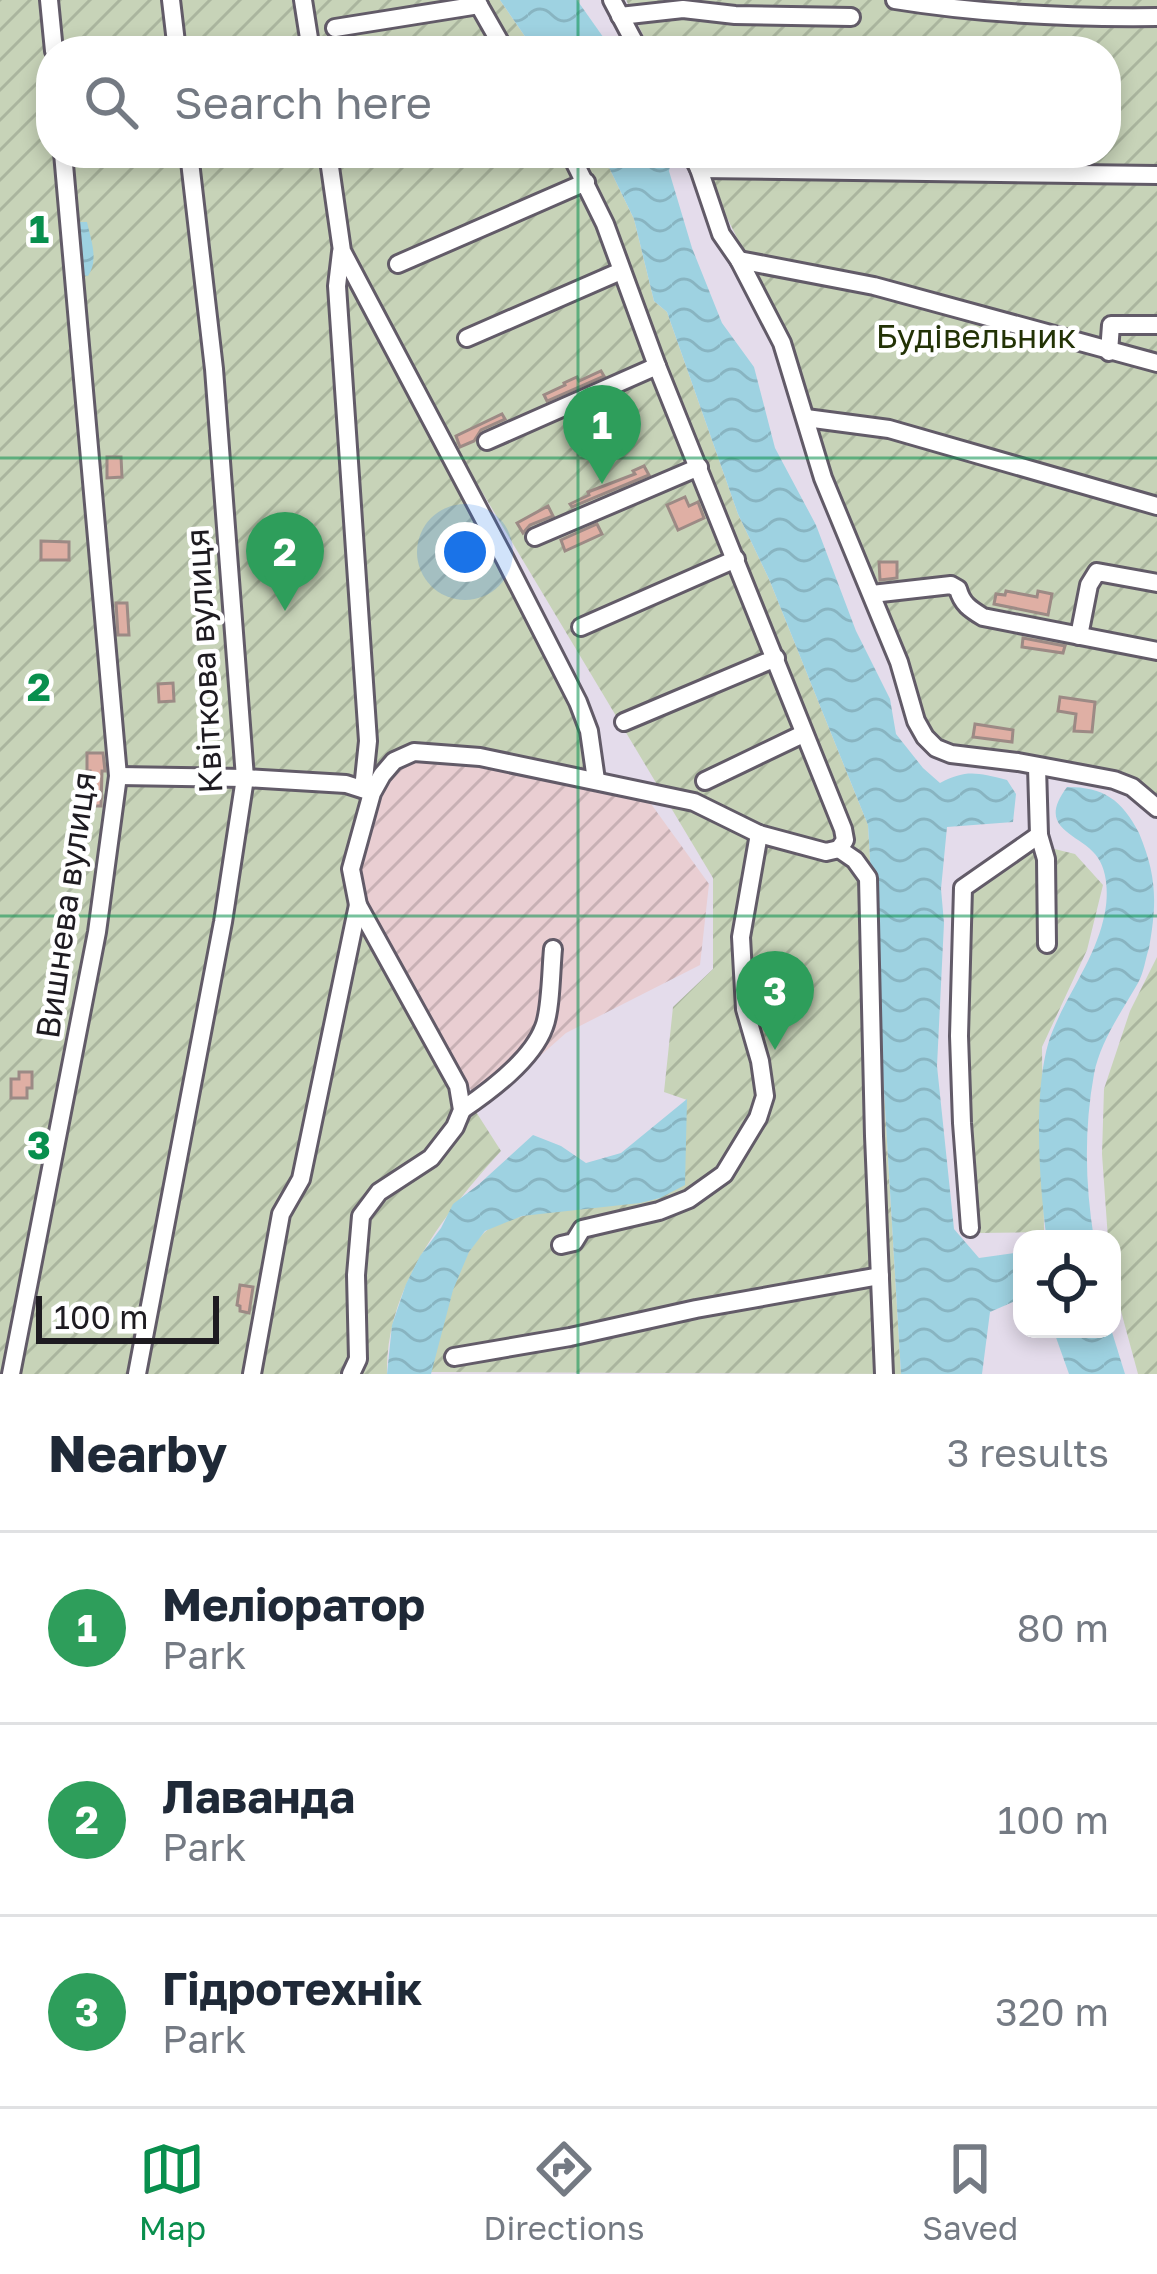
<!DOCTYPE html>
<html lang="en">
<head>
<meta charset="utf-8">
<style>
	:root { --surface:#fff; --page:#f6f6f7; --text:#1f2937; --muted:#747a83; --line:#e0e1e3; --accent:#088f4d }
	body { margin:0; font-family:"Golos Text",sans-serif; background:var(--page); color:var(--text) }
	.controls { position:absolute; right:36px; bottom:36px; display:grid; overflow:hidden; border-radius:24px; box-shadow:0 6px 18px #0003 }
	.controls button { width:108px; height:108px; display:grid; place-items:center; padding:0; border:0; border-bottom:3px solid var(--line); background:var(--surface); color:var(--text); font:60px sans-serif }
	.scale { position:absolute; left:36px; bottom:30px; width:183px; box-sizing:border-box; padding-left:12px; border:6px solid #1e1b21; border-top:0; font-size:33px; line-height:42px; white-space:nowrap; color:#1e1b21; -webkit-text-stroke:9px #fff; paint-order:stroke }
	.you { position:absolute; left:465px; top:552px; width:42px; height:42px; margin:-30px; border:9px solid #fff; border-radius:50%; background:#1a73e8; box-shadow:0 0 0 18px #1a73e833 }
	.badge { display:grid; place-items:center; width:78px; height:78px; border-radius:50%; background:var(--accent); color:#fff; font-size:39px; font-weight:700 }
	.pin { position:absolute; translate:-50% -99px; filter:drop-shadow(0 3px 6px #0008) }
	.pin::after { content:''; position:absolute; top:63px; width:42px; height:36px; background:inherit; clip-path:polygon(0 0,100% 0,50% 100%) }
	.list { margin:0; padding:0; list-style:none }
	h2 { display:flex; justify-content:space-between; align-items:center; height:156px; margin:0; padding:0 48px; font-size:51px }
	h2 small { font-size:39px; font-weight:400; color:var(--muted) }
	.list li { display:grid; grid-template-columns:78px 1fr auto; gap:36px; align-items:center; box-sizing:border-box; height:192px; padding:0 48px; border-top:3px solid var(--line) }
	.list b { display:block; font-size:45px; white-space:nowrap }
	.list p { margin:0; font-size:39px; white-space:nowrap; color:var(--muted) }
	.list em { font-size:39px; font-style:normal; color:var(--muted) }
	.icon { flex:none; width:66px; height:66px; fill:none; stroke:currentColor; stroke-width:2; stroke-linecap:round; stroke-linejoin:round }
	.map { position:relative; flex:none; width:1157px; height:1374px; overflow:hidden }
	.search { position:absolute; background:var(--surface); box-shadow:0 6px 18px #0003; left:36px; right:36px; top:36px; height:132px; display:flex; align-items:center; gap:30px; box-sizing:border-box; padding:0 42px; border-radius:48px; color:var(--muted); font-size:45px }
	.sheet { height:732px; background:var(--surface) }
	nav { display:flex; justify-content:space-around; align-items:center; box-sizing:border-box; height:168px; border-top:3px solid var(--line); background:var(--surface); font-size:33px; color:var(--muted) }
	nav a { display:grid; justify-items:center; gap:6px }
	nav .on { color:var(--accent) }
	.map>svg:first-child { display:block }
</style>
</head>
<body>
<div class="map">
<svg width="1157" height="1374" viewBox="0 0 1157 1374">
	<defs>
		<pattern id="industrial-furrows" width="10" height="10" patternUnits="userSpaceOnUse" patternTransform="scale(3)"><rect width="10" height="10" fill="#e9ced2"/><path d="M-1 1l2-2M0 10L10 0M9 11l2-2" fill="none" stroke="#c7b0b4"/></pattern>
		<pattern id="garden-furrows" width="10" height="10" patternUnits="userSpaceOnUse" patternTransform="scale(3)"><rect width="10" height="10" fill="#c7d3b8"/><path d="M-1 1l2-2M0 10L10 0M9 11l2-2" fill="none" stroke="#aab59e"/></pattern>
		<pattern id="water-waves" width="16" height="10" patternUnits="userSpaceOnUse" patternTransform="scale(3)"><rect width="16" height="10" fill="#9ed2e1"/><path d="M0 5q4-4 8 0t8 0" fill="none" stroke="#88b4c1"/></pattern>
	</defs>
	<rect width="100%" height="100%" fill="#e4dceb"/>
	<polygon fill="url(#industrial-furrows)" points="413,759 482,764 646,797 709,884 700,965 566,1033 481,1108 361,892 360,861 379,798 397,765"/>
	<g fill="url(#garden-furrows)">
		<path d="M0,0H500L535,51H51V153H602L634,219L654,301L667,312L738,514L769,579L868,825L901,1374L430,1372C440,1335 455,1257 485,1232C517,1205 615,1209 660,1198L687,1100L664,1092L673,1007L713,969V878L345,263L581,721L588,772L558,764L464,748L407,746L380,763L359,805L344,860L350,900L416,1018L501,1151C446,1212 385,1287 387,1374H0Z"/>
		<polygon points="626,0 1157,0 1157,797 1140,783 999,752 967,751 934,742 919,718 841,507 787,337 720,204 698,153 1106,153 1106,51 651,51"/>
		<polygon points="1034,844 1075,854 1103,885 1087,950 1042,1047 1044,1232 978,1233 967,1015 970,888"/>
		<polygon points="1157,957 1157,1374 1138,1374 1112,1278 1112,1239 1108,1239 1102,1154 1104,1089 1130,1011"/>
	</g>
	<g fill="url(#water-waves)">
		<polygon points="500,0 577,0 613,51 535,51"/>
		<path d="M602,153L673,154L669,171L692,248L722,323L754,367L775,448L816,525L856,631L890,699L896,734L923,768L940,783C967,769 977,773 1007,780L1016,794L1013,822L947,827L941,889L944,923L937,1066L954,1229L979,1258L1022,1252V1298L990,1312L982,1374H901L868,825L769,579L738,514L667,312L654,301L634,219Z"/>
		<path d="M74,222H87C91,240 99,260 88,276L82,275L80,269Z"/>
		<path d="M1067,787C1104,787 1122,800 1139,833C1157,876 1157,903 1149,948C1145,960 1144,972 1138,983C1122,1011 1100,1042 1094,1074C1084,1129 1085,1184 1094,1239H1040L1046,1233C1039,1180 1032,1079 1053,1030C1069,991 1097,956 1105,912C1108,896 1108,873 1098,858C1082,833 1034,831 1067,787Z"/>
		<polygon points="687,1099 685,1185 660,1198 640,1203 522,1216 485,1231 469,1252 453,1290 431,1374 387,1374 392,1325 406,1284 420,1256 441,1228 453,1204 478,1185 533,1135 561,1146 586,1163 621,1153"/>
		<polygon points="1053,1329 1111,1329 1125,1374 1069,1374"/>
	</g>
	<g fill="#dfafa4" stroke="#9c8a85" stroke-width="3">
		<polygon points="601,371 604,376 547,401 544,395 565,385 564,383 577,377 579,381"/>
		<polygon points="616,398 620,406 585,425 580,414"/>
		<polygon points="502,414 505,419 481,430 474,441 460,447 456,436"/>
		<polygon points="107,457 121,457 122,477 107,478"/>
		<polygon points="644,466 649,475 572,507 570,504 589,495 588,492 635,474 633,471"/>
		<polygon points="685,497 689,506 698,502 704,518 678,530 667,505"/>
		<polygon points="548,506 553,516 530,525 523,533 517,523"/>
		<polygon points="597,524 602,534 565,551 561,540"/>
		<polygon points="41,541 69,542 69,560 41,560"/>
		<polygon points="879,562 897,562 897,578 880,580"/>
		<polygon points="1006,591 1037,597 1038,591 1052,594 1048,615 994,604 996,594 1005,595"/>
		<polygon points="116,603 127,603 129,635 118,635"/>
		<polygon points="1023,638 1065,646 1063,653 1022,647"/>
		<polygon points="173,683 174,701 159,702 158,684"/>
		<polygon points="1060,697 1095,702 1092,732 1074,731 1076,714 1058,711"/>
		<polygon points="975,724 1013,730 1012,742 973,737"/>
		<polygon points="87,753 103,753 105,771 102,771 101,806 89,806 90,771 87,771"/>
		<polygon points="19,1072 32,1072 32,1088 27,1088 27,1098 11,1098 11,1079 19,1079"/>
		<polygon points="240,1285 253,1287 249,1313 240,1311 240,1306 237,1305"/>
	</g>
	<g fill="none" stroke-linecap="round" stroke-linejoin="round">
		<defs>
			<g id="minor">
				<polyline points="49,0 54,51"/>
				<polyline points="171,0 177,51"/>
				<polyline points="303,0 311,51"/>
				<polyline points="476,0 505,51"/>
				<polyline points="612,0 639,51"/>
				<path d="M895,0C981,14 1069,18 1157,17"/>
				<polyline points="620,16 683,9 735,15 851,17"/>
				<polyline points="335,28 479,5"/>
				<polyline points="328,153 342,251 505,559 578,702 589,731 596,780"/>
				<polyline points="570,153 605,224 657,366 843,829 845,840 839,849"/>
				<polyline points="691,153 699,169 721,234 739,260 782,343 823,478 899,662 916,721 925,737 936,748 951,754 1018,762 1114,780 1132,787 1157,808"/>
				<polyline points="699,169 1157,175"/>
				<polyline points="341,252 337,286 368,741 363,789"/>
				<polyline points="739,260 874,286 1157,363"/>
				<polyline points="398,264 586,182"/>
				<polyline points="467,338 621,271"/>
				<polyline points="1109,352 1111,325 1157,325"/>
				<polyline points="806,418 889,429 1157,506"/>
				<polyline points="487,441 657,366"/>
				<polyline points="535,537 699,467"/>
				<path d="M872,594L951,585L958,589C962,604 970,609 983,617L1157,651"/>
				<polyline points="581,627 736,559"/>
				<polyline points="1079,636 1089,585 1097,572 1157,583"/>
				<polyline points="624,722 776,658"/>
				<polyline points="1037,767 1039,835 1046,859 1047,944"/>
				<polyline points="118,776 245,778 346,784 371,792"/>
				<polyline points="705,781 803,734"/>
				<path d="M462,1110C490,1091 532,1060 544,1027C551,1010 551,969 553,949"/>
				<polyline points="970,1228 962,1123 959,1036 963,888 1039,835"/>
				<polyline points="561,1245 574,1242 582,1229 659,1211 689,1199 724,1174 758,1118 765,1096 760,1061 745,1009 741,937 759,834"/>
				<polyline points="454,1357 570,1337 696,1309 880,1276"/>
				<polyline points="11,1374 97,932 118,776 63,153"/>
				<polyline points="137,1374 223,922 245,778 214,369 189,153"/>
				<polyline points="252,1374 281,1214 301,1179 358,905"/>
				<polyline points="351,1374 358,1359 356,1275 361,1216 379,1192 431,1158 455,1127 462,1110 458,1086 358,905 351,869 372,793 382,775 394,761 414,752 480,757 694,802 759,834 826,852 839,849 855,860 868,878 874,1136 884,1374"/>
			</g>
		</defs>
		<use href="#minor" stroke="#625b68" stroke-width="22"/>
		<use href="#minor" stroke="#fff" stroke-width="16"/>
	</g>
	<path fill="none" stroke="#088f4d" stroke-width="3" stroke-opacity="0.55" d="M578,0V51M578,153V1374M0,458H1157M0,916H1157"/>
	<g text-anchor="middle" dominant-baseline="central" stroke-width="9" stroke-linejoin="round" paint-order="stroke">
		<g font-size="33" fill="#223205" stroke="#fff">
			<text x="976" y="335">Будівельник</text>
		</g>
		<g font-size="33" fill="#1e1b21" stroke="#fff">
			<text transform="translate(203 661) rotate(-93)">Квіткова вулиця</text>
			<text transform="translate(65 905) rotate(-82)">Вишнева вулиця</text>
		</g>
	</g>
	<g font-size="39" text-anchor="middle" font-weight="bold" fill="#088f4d" stroke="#fff" stroke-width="9" stroke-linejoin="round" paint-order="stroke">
		<text x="39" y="243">1</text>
		<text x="39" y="701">2</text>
		<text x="39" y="1159">3</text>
	</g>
</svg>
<div class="controls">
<button><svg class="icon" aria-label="locate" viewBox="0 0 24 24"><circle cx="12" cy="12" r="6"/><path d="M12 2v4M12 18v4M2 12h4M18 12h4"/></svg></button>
</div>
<div class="scale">100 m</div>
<div class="you"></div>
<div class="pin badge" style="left:602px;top:484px;background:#2e9e5b">1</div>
<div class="pin badge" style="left:285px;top:611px;background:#2e9e5b">2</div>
<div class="pin badge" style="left:775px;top:1050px;background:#2e9e5b">3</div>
<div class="search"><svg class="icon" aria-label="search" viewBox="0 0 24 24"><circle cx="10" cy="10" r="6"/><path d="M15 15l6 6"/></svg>Search here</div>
</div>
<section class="sheet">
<h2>Nearby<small>3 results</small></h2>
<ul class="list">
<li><span class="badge" style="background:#2e9e5b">1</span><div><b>Меліоратор</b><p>Park</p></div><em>80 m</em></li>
<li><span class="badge" style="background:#2e9e5b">2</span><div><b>Лаванда</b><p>Park</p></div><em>100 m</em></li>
<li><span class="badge" style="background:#2e9e5b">3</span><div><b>Гідротехнік</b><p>Park</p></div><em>320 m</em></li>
</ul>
</section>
<nav>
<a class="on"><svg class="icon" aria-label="map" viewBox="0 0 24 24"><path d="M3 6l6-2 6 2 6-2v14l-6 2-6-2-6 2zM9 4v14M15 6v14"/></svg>Map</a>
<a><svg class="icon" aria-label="directions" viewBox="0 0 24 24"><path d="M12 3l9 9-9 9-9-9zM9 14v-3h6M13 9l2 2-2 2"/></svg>Directions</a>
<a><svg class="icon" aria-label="saved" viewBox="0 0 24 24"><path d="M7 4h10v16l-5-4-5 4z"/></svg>Saved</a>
</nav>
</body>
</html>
